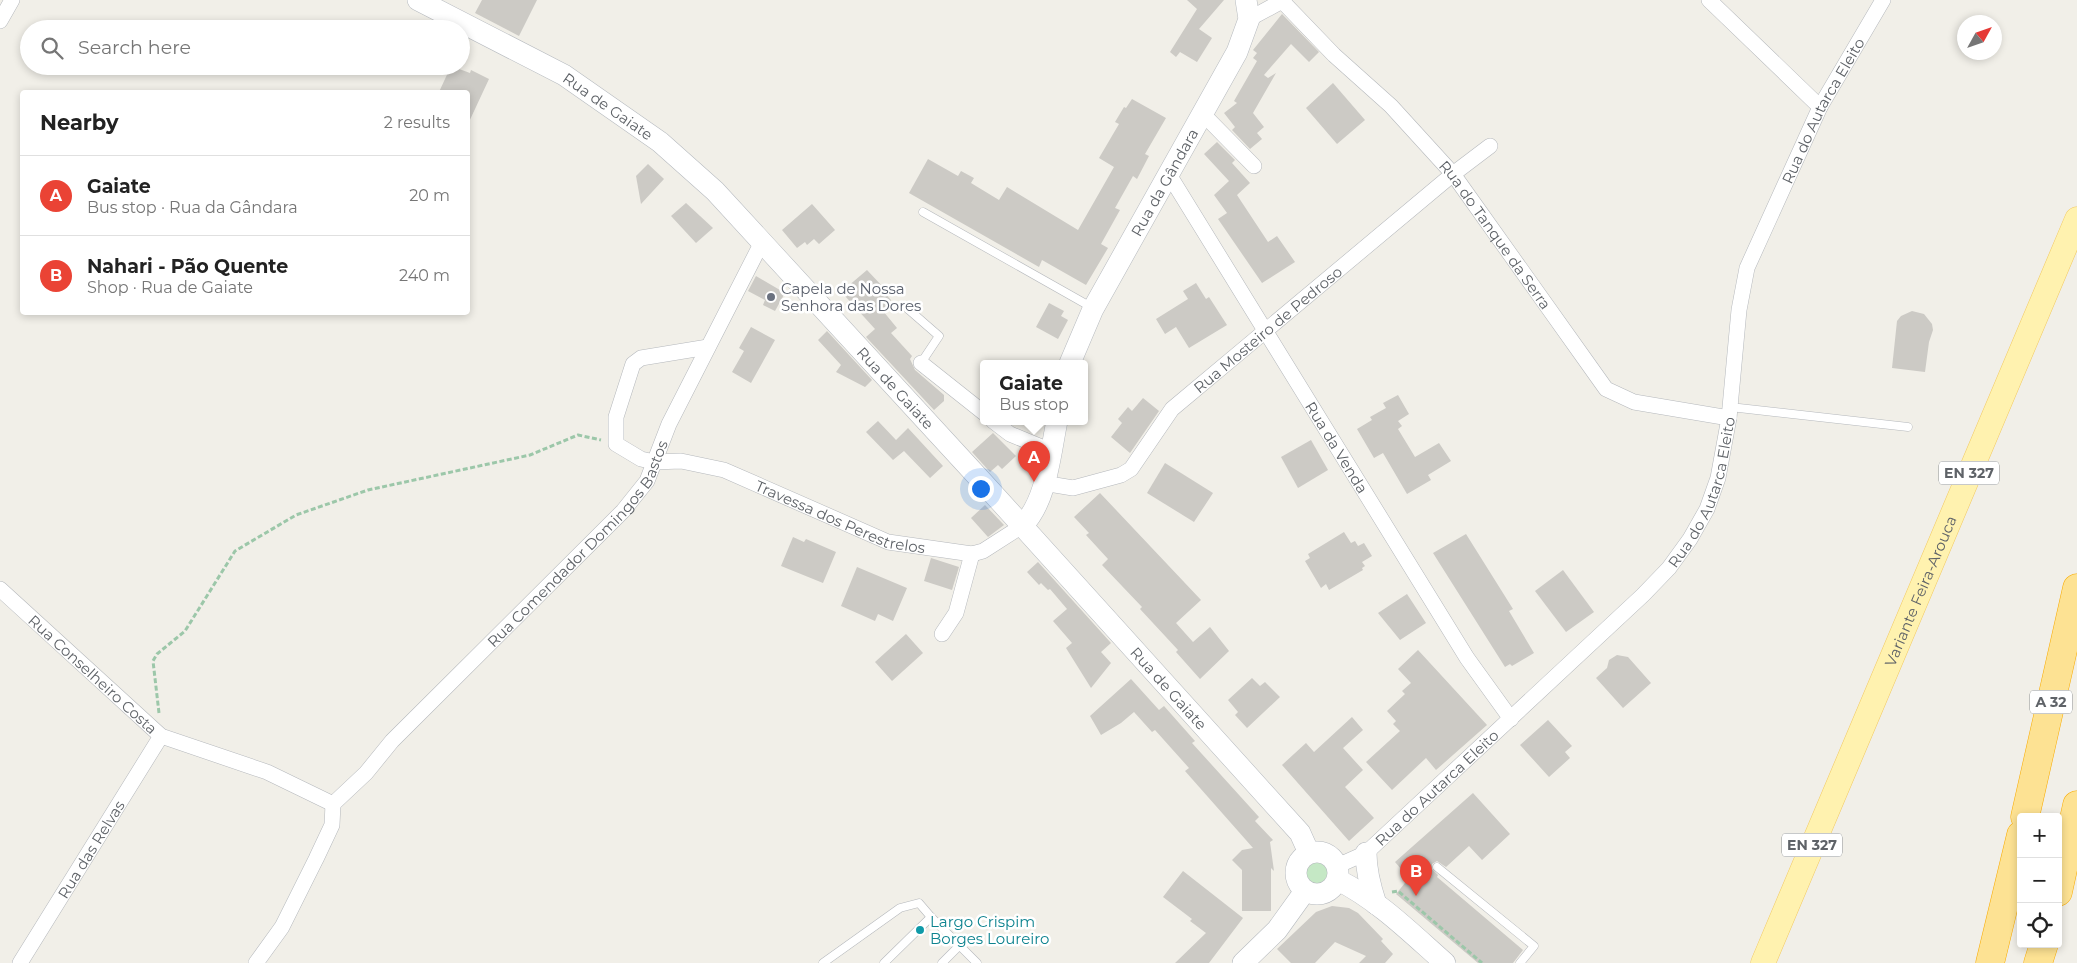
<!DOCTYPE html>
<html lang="en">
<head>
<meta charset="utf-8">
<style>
	:root { --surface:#fff; --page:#f2f2f2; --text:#222; --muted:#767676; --line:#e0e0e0; --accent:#ea4335 }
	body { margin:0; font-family:Montserrat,sans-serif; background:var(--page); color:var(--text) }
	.controls { position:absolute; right:15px; bottom:15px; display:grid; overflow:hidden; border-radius:5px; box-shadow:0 2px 8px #0003 }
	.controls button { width:45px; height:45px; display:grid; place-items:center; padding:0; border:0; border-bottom:1px solid var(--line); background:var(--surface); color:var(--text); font:25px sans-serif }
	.compass { position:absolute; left:1957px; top:15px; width:45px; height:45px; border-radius:50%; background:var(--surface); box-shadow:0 2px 8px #0003; rotate:50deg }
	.you { position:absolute; left:980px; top:488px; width:18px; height:18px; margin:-12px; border:4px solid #fff; border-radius:50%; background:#1a73e8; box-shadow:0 0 0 8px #1a73e833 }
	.badge { display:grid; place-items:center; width:32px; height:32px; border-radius:50%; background:var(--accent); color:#fff; font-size:16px; font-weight:700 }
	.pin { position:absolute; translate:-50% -41px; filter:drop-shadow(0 1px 2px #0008) }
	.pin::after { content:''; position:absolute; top:26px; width:18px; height:15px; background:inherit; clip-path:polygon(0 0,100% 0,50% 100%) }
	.popup { position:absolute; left:980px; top:360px; width:108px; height:65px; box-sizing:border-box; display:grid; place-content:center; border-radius:5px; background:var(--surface); filter:drop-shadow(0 1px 4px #0005); font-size:16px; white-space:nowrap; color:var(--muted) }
	.popup b { font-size:19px; color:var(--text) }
	.popup::after { content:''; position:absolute; left:50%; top:100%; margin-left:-10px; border:10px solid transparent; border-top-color:var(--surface) }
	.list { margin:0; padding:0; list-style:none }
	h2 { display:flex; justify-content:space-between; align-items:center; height:65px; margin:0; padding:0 20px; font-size:21px }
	h2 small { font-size:16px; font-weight:400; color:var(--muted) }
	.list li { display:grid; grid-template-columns:32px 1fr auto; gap:15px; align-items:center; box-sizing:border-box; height:80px; padding:0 20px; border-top:1px solid var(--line) }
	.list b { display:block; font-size:19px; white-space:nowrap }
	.list p { margin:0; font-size:16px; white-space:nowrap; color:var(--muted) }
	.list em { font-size:16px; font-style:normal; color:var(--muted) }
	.icon { flex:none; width:28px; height:28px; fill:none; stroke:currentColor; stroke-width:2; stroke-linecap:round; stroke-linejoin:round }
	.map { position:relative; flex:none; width:2077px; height:963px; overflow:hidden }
	.search { position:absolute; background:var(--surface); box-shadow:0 2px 8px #0003; left:20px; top:20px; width:450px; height:55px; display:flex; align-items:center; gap:12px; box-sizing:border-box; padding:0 18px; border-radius:28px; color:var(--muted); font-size:19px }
	.panel { position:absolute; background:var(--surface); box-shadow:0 2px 8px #0003; left:20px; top:90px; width:450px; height:225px; border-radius:5px }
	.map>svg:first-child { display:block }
</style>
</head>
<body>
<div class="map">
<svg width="2077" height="963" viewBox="0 0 2077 963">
	<rect width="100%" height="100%" fill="#f1efe8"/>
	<circle fill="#c5e8c5" cx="1318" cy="873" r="13"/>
	<g fill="#cccac5">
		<polygon points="482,0 537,0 519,36 475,13"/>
		<polygon points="1187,0 1224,0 1199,29 1212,38 1197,62 1180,52 1176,57 1170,52 1197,9"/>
		<polygon points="1282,14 1319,52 1309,62 1291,44 1264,75 1268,78 1276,73 1253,113 1264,127 1257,133 1262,139 1250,149 1232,130 1235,127 1224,113 1237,103 1234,101 1257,61 1253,58 1257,53 1253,50"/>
		<polygon points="451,66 470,73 471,70 489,79 468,124 468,92 439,92"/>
		<polygon points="1333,83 1365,120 1337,144 1306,108"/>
		<polygon points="1132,99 1166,118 1145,154 1149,156 1137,179 1133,176 1115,208 1120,210 1101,244 1108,248 1086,285 1042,260 1039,267 909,193 928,159 958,176 961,171 974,178 971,183 999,200 1007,187 1078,230 1114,167 1099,158 1119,124 1115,122 1124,107 1126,108"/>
		<polygon points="1217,142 1235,160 1232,163 1250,183 1237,195 1268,242 1277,236 1295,262 1262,283 1218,219 1227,213 1214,195 1229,181 1204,154"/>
		<polygon points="648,164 664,179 641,204 636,176"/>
		<polygon points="686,203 713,228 696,243 671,216"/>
		<polygon points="812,204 835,230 819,244 814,239 807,245 805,242 797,248 782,230"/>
		<polygon points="867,270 883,287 881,289 891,300 883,311 897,328 891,333 912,356 910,359 915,370 944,395 944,401 934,410 866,337 875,329 845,296 850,291 847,287"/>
		<polygon points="756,276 785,293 775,311 763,305 765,300 748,291"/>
		<polygon points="1196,283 1206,299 1209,297 1227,325 1189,348 1176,327 1165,334 1156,319 1188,299 1183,291"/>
		<polygon points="1049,303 1064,311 1061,316 1068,320 1058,339 1036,327"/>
		<polygon points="1912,311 1924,314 1932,324 1933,330 1929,342 1925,372 1892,368 1897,321 1901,316"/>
		<polygon points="751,327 775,340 751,383 732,372 744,351 739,348"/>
		<polygon points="827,331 872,380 865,387 836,372 841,365 818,340"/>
		<polygon points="1398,395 1409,414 1398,421 1402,426 1398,429 1415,457 1439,443 1451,461 1428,475 1431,480 1407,494 1383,453 1374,458 1357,429 1372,420 1370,417 1386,408 1383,403"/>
		<polygon points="1143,398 1159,411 1130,453 1111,437 1122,423 1118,419 1128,407 1132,411"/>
		<polygon points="878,421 896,440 908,428 943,466 930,478 904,451 893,460 866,432"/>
		<polygon points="993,433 1016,456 1002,469 998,465 990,472 972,452"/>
		<polygon points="1311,440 1328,470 1298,488 1281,457"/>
		<polygon points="1165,463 1213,493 1194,522 1147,493"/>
		<polygon points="1100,493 1201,600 1176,623 1193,642 1210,627 1229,651 1200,679 1176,652 1178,650 1140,609 1142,607 1102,565 1108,559 1086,535 1089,533 1074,517"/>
		<polygon points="985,505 1004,525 988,537 971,518"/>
		<polygon points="1344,532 1351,543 1355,541 1358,546 1364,543 1372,556 1362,562 1365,566 1362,568 1363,570 1329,590 1326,584 1321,588 1305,561 1310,558 1308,554"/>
		<polygon points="1466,534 1513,609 1509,611 1534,653 1512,666 1510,664 1505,667 1433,553"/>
		<polygon points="793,537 804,542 806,539 836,552 823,583 781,566"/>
		<polygon points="931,558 959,567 952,590 924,581"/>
		<polygon points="1038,562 1111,643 1101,652 1111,663 1091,688 1066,648 1072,643 1053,621 1067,609 1050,589 1048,590 1041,583 1039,585 1027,572"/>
		<polygon points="857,567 907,588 893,621 878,614 875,621 841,606"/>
		<polygon points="1563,570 1594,612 1566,632 1535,591"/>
		<polygon points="1407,594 1426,623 1400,640 1378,613"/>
		<polygon points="906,634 923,653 892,681 875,662"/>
		<polygon points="1418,650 1487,725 1436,770 1426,758 1392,790 1366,762 1400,731 1393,724 1396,721 1387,711 1405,694 1402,691 1411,683 1398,669"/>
		<polygon points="1617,655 1628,657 1651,683 1623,708 1596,678 1607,668 1609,660"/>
		<polygon points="1252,678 1260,686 1265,682 1280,697 1247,728 1235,715 1238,712 1228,700"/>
		<polygon points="1131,679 1159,710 1164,706 1195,741 1192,743 1259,817 1255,821 1273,840 1270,842 1274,871 1271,868 1271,911 1242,911 1242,870 1232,860 1242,850 1253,848 1185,771 1189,768 1155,730 1152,732 1134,712 1121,723 1101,735 1090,716"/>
		<polygon points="1352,717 1363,730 1343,748 1363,770 1345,787 1374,818 1349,841 1282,765 1306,743 1314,752"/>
		<polygon points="1548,720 1572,746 1565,752 1570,758 1549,777 1520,745"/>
		<polygon points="1473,793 1510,834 1482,860 1469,846 1446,867 1437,861 1432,864 1432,869 1438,875 1437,877 1523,950 1513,963 1478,963 1396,894 1409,878 1395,862"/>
		<polygon points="1183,871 1243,918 1209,963 1175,963 1206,933 1190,921 1192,919 1163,897"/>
		<polygon points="1332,906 1349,908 1358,913 1383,939 1381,941 1393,954 1385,963 1359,963 1366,956 1335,942 1315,963 1291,963 1277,949 1316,912"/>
	</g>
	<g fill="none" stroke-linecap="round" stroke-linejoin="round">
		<defs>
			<g id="lane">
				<polyline points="923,212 1093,308"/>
				<polyline points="908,309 939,336 921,363"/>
				<polyline points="1730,407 1908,427"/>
				<polyline points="1437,867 1534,946 1520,963"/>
				<polyline points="823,963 900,908 919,903 931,917"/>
				<polyline points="884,963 931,917 977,963"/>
				<polyline points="942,963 960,945"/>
			</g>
			<g id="street">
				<polyline points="1709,0 1820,107"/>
				<path id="s1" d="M1283,2L1334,55L1391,106L1453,174L1606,389L1634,402L1729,418"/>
				<polyline points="1249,19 1284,0"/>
				<polyline points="0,21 12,0"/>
				<polyline points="1202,113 1254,166"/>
				<path id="s2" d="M1168,173L1467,658L1511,719"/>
				<path id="s3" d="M708,347L641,358L633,364L616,417V444L641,459L654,462L681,461L724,470L888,542L972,554L983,551L1022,526"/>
				<polyline points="921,363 984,413"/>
				<polyline points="993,421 1010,434 1051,451"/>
				<path id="s4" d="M1043,483L1073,488L1121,475L1131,469L1172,409L1453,174L1490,146"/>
				<path id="s5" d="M0,589L161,736L267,772L333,804"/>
				<polyline points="942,634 956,613 972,554"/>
				<path id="s6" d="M333,804L366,773L392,741L623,511L647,481L669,424L762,242"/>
				<path id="s7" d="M1337,866L1366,853L1643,595L1669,568L1690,539L1707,509L1718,478L1729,418L1739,310L1747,268L1820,107L1883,0"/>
				<path id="s8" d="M20,963L161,736"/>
				<polyline points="256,963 282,927 316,859 332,825 333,804"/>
			</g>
			<g id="secondary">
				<path id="s9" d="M418,0L564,75L660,142L715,191L988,488L1300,833L1309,853"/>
				<path id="s10" d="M1070,363L1093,309L1237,52L1249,19L1246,0"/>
				<path d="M1022,526C1047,501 1050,454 1057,421"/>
				<circle cx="1317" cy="873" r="21"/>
				<path d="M1366,853C1366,871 1370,886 1376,904"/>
				<path d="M1338,880C1378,900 1411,933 1445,963"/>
				<polyline points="1243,963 1277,930 1305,891"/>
			</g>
			<g id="primary">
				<path id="s11" d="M1763,963L2077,219"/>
			</g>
			<g id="highway">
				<polyline points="2025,817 2077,588"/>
				<polyline points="2058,892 2077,805"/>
				<polyline points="1990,963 2021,835"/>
				<polyline points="2038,963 2044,944"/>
			</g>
		</defs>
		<use href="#lane" stroke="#b5b8bc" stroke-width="9"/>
		<use href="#street" stroke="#b5b8bc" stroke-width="16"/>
		<use href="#secondary" stroke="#b6babf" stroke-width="22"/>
		<use href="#primary" stroke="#f2c960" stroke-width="25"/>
		<use href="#highway" stroke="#f9ab00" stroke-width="29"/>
		<g stroke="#9cc7a9" stroke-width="3" stroke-dasharray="5 2.5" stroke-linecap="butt">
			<polyline points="159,713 153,661 157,654 185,631 235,551 296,515 368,490 530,455 578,435 601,440"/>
			<polyline points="1392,892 1398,891 1482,963"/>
		</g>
		<use href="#lane" stroke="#fff" stroke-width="8"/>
		<use href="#street" stroke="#fff" stroke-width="15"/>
		<use href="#secondary" stroke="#fff" stroke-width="21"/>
		<use href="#primary" stroke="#fff2af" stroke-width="24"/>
		<use href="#highway" stroke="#fde293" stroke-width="28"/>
	</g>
	<circle fill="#6b7280" stroke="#fff" stroke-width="2" cx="771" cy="297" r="5"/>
	<circle fill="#0f9aa8" stroke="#fff" stroke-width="2" cx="920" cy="930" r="5"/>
	<g text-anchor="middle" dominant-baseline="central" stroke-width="5" stroke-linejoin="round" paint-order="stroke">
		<g fill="#fff" stroke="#8f9295" stroke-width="1">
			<rect x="1939" y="461.5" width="60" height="23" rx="4"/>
			<rect x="2030" y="690.5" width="42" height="23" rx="4"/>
			<rect x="1782" y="833.5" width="60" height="23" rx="4"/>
		</g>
		<g font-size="14" font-weight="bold" fill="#5f6368">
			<text x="1969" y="473">EN 327</text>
			<text x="2051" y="702">A 32</text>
			<text x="1812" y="845">EN 327</text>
		</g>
		<g font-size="15" fill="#5f6368" stroke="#fff">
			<text stroke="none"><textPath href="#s9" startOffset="218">Rua de Gaiate</textPath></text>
			<text stroke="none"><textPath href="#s7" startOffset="938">Rua do Autarca Eleito</textPath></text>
			<text stroke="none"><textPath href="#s10" startOffset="204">Rua da Gândara</textPath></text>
			<text stroke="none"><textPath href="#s1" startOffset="316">Rua do Tanque da Serra</textPath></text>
			<text stroke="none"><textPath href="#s4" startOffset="289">Rua Mosteiro de Pedroso</textPath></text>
			<text stroke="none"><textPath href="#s9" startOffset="622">Rua de Gaiate</textPath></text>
			<text stroke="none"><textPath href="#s2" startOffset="322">Rua da Venda</textPath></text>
			<text stroke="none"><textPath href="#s7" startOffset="532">Rua do Autarca Eleito</textPath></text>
			<text stroke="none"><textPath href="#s3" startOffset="400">Travessa dos Perestrelos</textPath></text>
			<text stroke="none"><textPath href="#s6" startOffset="359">Rua Comendador Domingos Bastos</textPath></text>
			<text stroke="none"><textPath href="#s11" startOffset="404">Variante Feira-Arouca</textPath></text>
			<text stroke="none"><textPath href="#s5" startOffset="126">Rua Conselheiro Costa</textPath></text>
			<text stroke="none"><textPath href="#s9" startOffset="1028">Rua de Gaiate</textPath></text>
			<text stroke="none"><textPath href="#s7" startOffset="128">Rua do Autarca Eleito</textPath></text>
			<text stroke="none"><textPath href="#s8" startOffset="134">Rua das Relvas</textPath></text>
		</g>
		<g font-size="15" fill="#5b616d" stroke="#fff" text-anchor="start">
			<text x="781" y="288">Capela de Nossa<tspan x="781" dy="17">Senhora das Dores</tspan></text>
		</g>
		<g font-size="15" fill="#0d838f" stroke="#fff" text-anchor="start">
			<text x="930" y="921">Largo Crispim<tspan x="930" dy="17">Borges Loureiro</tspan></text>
		</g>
	</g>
</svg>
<div class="controls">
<button>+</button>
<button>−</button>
<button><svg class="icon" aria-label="locate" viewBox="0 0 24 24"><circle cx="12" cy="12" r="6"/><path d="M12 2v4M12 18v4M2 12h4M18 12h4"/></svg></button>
</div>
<svg class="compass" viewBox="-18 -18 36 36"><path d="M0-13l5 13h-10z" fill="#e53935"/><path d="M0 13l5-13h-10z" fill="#767676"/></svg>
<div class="you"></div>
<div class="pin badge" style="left:1034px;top:482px">A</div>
<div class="popup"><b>Gaiate</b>Bus stop</div>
<div class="pin badge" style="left:1416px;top:896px">B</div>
<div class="search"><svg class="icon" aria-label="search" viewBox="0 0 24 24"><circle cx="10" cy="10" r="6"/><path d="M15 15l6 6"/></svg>Search here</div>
<section class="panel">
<h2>Nearby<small>2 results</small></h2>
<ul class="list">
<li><span class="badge">A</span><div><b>Gaiate</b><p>Bus stop · Rua da Gândara</p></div><em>20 m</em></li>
<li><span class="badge">B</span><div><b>Nahari - Pão Quente</b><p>Shop · Rua de Gaiate</p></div><em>240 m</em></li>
</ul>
</section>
</div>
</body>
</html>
